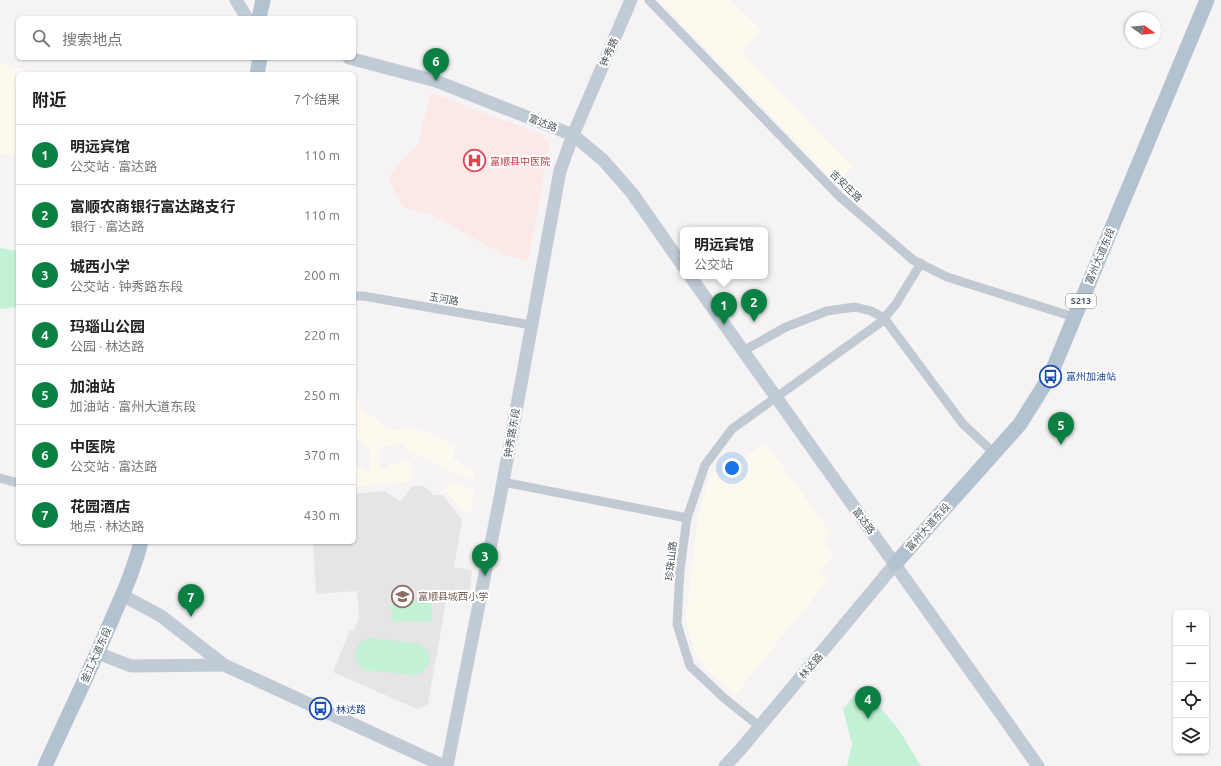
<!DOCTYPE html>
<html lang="zh">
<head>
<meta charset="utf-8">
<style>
	:root { --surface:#fff; --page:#f6f6f6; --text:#222; --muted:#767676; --line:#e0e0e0; --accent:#0b8043 }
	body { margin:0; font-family:Ubuntu,"Noto Sans SC",sans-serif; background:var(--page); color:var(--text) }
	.controls { position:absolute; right:12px; bottom:12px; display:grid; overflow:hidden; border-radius:6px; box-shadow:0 1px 3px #0004 }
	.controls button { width:36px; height:36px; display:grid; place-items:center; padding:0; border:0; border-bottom:1px solid var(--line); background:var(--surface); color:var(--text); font:20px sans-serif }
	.compass { position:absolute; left:1125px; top:12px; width:36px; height:36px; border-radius:50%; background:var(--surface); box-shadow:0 1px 3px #0004; rotate:105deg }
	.you { position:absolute; left:732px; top:468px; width:14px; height:14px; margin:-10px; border:3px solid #fff; border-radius:50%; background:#1a73e8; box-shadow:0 0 0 6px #1a73e833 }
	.badge { display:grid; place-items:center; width:26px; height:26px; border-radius:50%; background:var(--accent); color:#fff; font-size:13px; font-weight:700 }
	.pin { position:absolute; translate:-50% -33px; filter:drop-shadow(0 1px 2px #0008) }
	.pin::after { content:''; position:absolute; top:21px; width:14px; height:12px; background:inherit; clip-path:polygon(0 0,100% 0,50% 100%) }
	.popup { position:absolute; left:680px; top:227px; width:88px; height:52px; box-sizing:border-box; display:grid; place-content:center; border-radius:6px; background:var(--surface); filter:drop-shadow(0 1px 3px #0005); font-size:13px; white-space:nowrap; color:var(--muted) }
	.popup b { font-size:15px; color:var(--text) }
	.popup::after { content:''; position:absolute; left:50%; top:100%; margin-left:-8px; border:8px solid transparent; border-top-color:var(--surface) }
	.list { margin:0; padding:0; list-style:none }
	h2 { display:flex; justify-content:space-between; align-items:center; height:52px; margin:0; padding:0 16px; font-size:17px }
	h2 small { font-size:13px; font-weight:400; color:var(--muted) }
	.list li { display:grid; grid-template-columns:26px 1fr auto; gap:12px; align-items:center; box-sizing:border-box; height:60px; padding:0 16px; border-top:1px solid var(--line) }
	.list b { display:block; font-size:15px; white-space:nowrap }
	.list p { margin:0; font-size:13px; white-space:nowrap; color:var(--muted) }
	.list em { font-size:13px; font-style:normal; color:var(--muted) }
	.icon { flex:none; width:22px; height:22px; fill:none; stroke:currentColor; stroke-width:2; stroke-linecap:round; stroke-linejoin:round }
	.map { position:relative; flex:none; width:1221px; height:766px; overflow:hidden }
	.search { position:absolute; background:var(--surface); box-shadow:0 1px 3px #0004; left:16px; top:16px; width:340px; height:44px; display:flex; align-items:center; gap:10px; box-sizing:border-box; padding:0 14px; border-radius:6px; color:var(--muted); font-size:15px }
	.panel { position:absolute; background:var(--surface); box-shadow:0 1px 3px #0004; left:16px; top:72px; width:340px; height:472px; border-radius:6px }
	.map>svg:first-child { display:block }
</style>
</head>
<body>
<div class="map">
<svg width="1221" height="766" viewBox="0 0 1221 766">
	<rect width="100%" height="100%" fill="#f5f3f3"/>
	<g fill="#fdf9ef">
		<polygon points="659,0 730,0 762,30 742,52 852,167 837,184"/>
		<polygon points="0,63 11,65 37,74 18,74 18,156 0,153"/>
		<polygon points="354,397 357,399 358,397 362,400 359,403 362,406 360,408 370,416 371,415 389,430 410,428 420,432 421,429 457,446 453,458 460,462 459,464 476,471 473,481 404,449 405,445 404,444 379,447 381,469 389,468 389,464 400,463 400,459 405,459 406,462 411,461 413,481 354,487 354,468 363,467 363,471 371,470 369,449 354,437"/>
		<polygon points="765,442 831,533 823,539 834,554 820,571 829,579 735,695 707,671 693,648 686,619 695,539 701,505 712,470 730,481 747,456"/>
		<polygon points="450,480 474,491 471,512 462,511 445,490"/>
	</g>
	<polygon fill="#e6e4e5" points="413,486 423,486 434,495 443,495 462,520 454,567 472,570 469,598 447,595 428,704 417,709 333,672 350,630 354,631 359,617 357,591 316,594 313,542 354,542 354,494 384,491 400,501"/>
	<polygon fill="#fce8e6" points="431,93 541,134 550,144 528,260 504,255 431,214 414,211 402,206 388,177 418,144"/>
	<g fill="#c3f1d5">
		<polygon points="0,248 18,251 18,307 0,309"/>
		<polygon points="392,598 432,600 431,622 391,621"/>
		<path d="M369,638L418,643C435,651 432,670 415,675L365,670C350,661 353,643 369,638Z"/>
		<polygon points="862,686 899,730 921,766 847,766 852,744 843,709"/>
	</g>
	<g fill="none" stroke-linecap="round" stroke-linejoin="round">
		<g stroke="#c1cad2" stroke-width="9">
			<polyline points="649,0 839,196 913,260 947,277 1074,317"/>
			<polyline points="354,296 363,296 531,325"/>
			<polyline points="743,351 786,327 827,311 855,307 871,311 884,318 963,424 994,453"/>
			<polyline points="0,478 18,483"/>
			<polyline points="503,482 687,518"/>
			<polyline points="760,727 724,698 690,666 677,624 680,570 687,518 705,465 732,429 881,322 896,304 921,263"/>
		</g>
		<g stroke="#c1cbd6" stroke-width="13">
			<polyline points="236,0 247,18"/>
			<polyline points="349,58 436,81 573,135 603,160 632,193 683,266"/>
			<polyline points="690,276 1038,766"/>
			<polyline points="122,595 161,616 224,665 444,766"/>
			<polyline points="105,656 131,666 224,665"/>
			<polyline points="447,766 500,498 560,171 573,135 631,0"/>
			<polyline points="725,766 740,750 895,564"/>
		</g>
		<g stroke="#b3c2d1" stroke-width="15">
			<polyline points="259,18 263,0"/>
			<polyline points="257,74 260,58"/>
			<polyline points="895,564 1020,424 1050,376 1207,0"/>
			<path d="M45,766C67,717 91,669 112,619C123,594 134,569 141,542"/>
		</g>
	</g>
	<defs>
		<symbol id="hospital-ring" viewBox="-11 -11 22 22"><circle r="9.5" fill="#fff" stroke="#e0444e" stroke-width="1.5"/><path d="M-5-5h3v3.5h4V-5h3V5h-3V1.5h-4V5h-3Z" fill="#e0444e"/></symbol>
		<symbol id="bus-ring" viewBox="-11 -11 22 22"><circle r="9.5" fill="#fff" stroke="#1a4fb4" stroke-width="1.5"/><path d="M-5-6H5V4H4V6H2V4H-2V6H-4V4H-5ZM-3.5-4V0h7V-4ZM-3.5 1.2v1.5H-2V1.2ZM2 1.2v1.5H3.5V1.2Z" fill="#1a4fb4"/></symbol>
		<symbol id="school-ring" viewBox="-11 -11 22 22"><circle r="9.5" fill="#fff" stroke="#8d6e63" stroke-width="1.5"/><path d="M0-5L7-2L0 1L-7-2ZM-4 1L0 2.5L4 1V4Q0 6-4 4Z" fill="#8d6e63"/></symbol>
	</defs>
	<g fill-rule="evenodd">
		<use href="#hospital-ring" x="462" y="148" width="25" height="25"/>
		<use href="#bus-ring" x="1038" y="364" width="25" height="25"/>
		<use href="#school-ring" x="390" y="584" width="25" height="25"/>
		<use href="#bus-ring" x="308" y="696" width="25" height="25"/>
	</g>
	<g text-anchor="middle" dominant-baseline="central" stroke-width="4" stroke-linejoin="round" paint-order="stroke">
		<rect fill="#fff" stroke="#808990" stroke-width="1" x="1066" y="294" width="30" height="14" rx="3"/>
		<g font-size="9" font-weight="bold" fill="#4a5661">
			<text x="1081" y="301">S213</text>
		</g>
		<g font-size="10" fill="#4a5661" stroke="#fff">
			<text transform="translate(609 52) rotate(-66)">钟秀路</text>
			<text transform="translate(543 123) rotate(22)">富达路</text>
			<text transform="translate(846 186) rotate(44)">吉安庄路</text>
			<text transform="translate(1100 256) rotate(-67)">富州大道东段</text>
			<text transform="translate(444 299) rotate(10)">玉河路</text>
			<text transform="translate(512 433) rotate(-80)">钟秀路东段</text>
			<text transform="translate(864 521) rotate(54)">富达路</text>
			<text transform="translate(928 527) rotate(-48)">富州大道东段</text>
			<text transform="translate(671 561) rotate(-84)">珍珠山路</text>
			<text transform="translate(96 655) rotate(-66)">釜江大道东段</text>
			<text transform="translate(811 666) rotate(-50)">林达路</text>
		</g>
		<g font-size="10" fill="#be3a42" stroke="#fff" text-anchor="start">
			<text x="490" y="161">富顺县中医院</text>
		</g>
		<g font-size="10" fill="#164399" stroke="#fff" text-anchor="start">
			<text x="1066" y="376">富州加油站</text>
			<text x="336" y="709">林达路</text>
		</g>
		<g font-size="10" fill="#785e54" stroke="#fff" text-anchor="start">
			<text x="418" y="596">富顺县城西小学</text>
		</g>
	</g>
</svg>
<div class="controls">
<button>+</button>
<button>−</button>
<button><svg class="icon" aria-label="locate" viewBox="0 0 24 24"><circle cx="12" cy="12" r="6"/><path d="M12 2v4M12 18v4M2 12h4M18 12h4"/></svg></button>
<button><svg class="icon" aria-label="layers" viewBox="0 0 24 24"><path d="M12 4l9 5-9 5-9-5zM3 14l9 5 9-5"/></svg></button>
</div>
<svg class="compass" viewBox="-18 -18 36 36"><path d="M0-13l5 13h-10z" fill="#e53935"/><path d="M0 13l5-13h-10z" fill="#767676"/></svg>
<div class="you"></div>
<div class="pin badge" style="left:724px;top:325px">1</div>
<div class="popup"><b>明远宾馆</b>公交站</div>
<div class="pin badge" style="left:754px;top:322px">2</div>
<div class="pin badge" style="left:485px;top:576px">3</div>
<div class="pin badge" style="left:868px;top:719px">4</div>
<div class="pin badge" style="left:1061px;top:445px">5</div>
<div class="pin badge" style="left:436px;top:81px">6</div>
<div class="pin badge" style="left:191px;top:617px">7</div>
<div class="search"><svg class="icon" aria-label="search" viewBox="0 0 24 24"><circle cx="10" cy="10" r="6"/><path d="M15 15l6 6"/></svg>搜索地点</div>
<section class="panel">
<h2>附近<small>7个结果</small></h2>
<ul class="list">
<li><span class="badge">1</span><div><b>明远宾馆</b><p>公交站 · 富达路</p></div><em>110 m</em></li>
<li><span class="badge">2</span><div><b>富顺农商银行富达路支行</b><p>银行 · 富达路</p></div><em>110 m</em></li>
<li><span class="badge">3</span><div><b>城西小学</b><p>公交站 · 钟秀路东段</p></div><em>200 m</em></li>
<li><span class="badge">4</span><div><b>玛瑙山公园</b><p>公园 · 林达路</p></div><em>220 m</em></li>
<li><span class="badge">5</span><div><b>加油站</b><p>加油站 · 富州大道东段</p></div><em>250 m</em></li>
<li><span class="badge">6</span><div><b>中医院</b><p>公交站 · 富达路</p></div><em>370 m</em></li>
<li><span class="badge">7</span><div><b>花园酒店</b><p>地点 · 林达路</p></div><em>430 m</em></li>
</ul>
</section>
</div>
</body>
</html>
